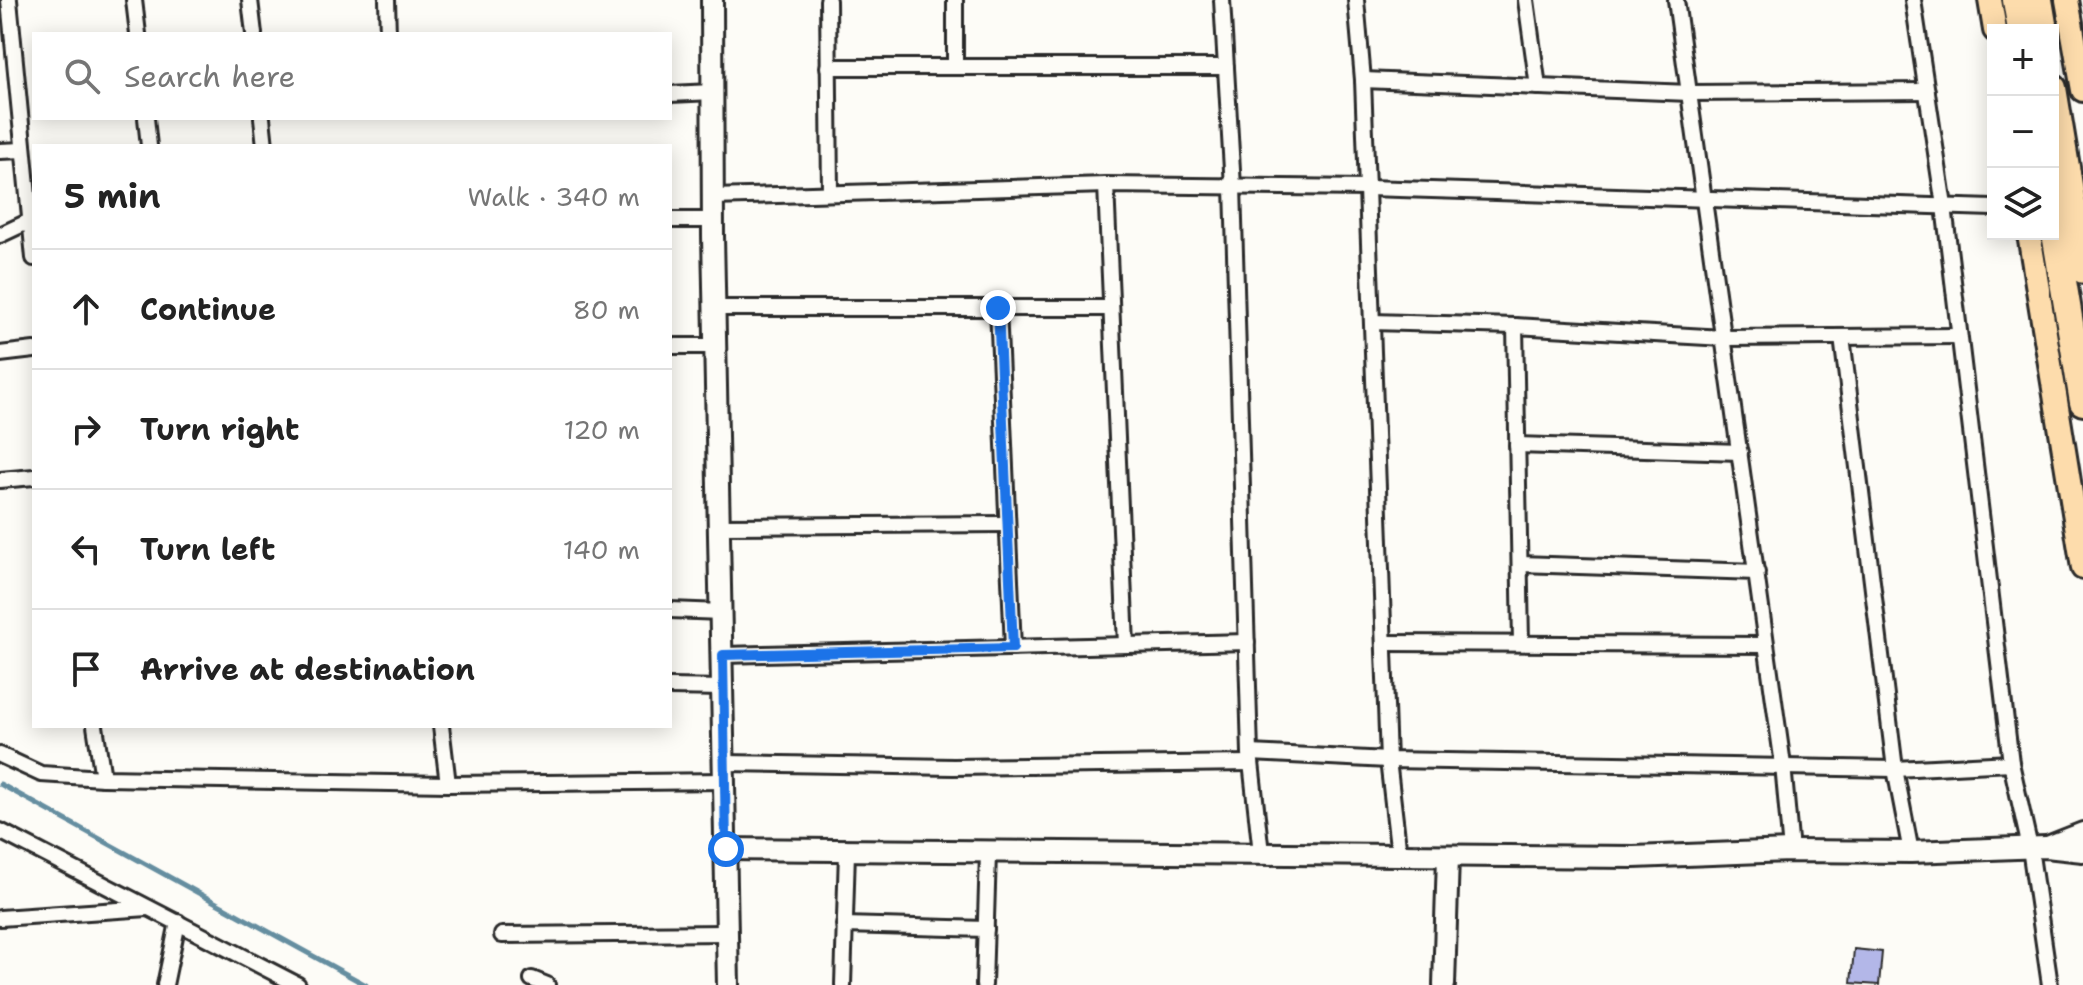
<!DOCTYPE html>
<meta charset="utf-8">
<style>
body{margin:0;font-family:"Shantell Sans",sans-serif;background:#f2f2f2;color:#222}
.controls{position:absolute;right:24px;top:24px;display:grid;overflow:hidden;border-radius:0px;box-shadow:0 4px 20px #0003}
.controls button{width:72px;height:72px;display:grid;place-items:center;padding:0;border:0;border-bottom:2px solid #e0e0e0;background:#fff;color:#222;font:40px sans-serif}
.stop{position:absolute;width:24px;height:24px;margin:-18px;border:6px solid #1a73e8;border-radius:50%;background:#fff}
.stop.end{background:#1a73e8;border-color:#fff;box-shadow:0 2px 8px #0008}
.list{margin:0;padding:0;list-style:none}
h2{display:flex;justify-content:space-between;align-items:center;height:104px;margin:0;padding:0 32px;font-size:34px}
h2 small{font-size:26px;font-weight:400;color:#767676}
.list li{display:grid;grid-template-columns:52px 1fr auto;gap:24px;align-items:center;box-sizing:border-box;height:120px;padding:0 32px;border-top:2px solid #e0e0e0}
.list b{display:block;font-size:30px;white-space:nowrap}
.list em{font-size:26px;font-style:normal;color:#767676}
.icon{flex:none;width:44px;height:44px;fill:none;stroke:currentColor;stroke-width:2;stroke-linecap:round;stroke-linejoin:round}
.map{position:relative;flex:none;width:2083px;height:985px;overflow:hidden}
.search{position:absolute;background:#fff;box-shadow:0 4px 20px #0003;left:32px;top:32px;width:640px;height:88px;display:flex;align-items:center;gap:20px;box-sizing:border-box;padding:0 28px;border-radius:0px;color:#767676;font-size:30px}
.panel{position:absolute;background:#fff;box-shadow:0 4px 20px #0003;left:32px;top:144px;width:640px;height:584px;border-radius:0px}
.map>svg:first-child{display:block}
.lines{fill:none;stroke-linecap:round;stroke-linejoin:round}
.stream{stroke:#658ea0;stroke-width:5}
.building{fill:#b3b7e8;stroke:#2b2b2b;stroke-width:2}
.street-casing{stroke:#2b2b2b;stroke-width:20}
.secondary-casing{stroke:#2b2b2b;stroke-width:26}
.primary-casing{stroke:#2b2b2b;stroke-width:28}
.highway-casing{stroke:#2b2b2b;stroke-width:32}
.street{stroke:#fdfcf7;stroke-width:14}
.secondary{stroke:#fdfcf7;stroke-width:20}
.primary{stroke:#fddcac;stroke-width:22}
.highway{stroke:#fddcac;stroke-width:26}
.route{stroke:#1a73e8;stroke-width:10}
</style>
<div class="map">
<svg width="2083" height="985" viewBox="0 0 2083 985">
<rect width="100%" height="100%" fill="#fdfcf7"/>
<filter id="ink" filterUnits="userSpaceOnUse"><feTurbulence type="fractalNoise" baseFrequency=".0125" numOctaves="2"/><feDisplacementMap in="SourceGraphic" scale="16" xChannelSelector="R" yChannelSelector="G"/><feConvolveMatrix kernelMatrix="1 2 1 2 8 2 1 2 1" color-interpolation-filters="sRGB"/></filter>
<g filter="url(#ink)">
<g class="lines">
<path class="stream" d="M0,784L366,985"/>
</g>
<path class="building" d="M1854,949L1882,952L1879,985L1851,983Z"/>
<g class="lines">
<g class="street-casing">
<g id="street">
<path d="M9,0L34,258"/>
<path d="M134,0L138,34"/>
<path d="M250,0L254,34"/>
<path d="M387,0L388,34"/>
<path d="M828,0L830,192"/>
<path d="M955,0V66"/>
<path d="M1222,0L1233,187L1250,753L1261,853"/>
<path d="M1356,0L1363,80L1388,760L1399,855"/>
<path d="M1526,0L1538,87"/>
<path d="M1676,0L1783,765L1791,851"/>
<path d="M1913,0L1944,206L2011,763L2030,848L2050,985"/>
<path d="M828,67H1226"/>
<path d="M1363,80L1690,93L1927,91"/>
<path d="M670,94L713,92"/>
<path d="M146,118L149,146"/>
<path d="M262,118L265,146"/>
<path d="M0,151L23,150"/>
<path d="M1106,185L1126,645"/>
<path d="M713,197L1106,185L1368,188L1993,208"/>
<path d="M670,220H713"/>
<path d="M0,235L34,219"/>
<path d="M715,308H1111"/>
<path d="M998,308L1013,648"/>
<path d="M1372,322L1515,326L1724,338L1959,336"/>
<path d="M1515,326L1521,642"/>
<path d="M1842,337L1895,769L1911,852"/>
<path d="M670,346H716"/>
<path d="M0,354L34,350"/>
<path d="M1517,445L1740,452"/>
<path d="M0,480L34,477"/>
<path d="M720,526L1007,524"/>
<path d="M1520,564L1757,572"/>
<path d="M670,610L722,612"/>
<path d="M1384,643L1766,645"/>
<path d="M723,655L1247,642"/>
<path d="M670,687L723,688"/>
<path d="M95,726L103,778"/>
<path d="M441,726L448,784"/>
<path d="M1250,753L1388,760L1895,769L2011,763"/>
<path d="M0,755L41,774L103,778L448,784L725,781"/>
<path d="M725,763L953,767L1251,763"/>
<path d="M0,831L298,985"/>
<path d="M0,918L148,908"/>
<path d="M844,925L986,929"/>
<path d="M502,935L728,933"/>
<path d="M532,979L547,985"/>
<path d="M165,985L178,922"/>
<path d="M843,985L847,851"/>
<path d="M984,985L988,853"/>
</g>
</g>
<g class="secondary-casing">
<g id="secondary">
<path d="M712,0L713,236L728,985"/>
<path d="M2050,846L2083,833"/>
<path d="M726,849L1634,857L1791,851L1911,852L2046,847L2083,851"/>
<path d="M1444,985L1448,856"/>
</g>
</g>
<g class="primary-casing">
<g id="primary">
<path d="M1990,0L1995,30"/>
<path d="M2067,0L2083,90"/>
<path d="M2029,234L2083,568"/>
</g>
</g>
<g class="highway-casing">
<g id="highway">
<path d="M2016,0L2021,30"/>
<path d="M2039,0L2044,30"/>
<path d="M2053,88L2083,270"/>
<path d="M2053,221L2083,402"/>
</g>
</g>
<use href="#street" class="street"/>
<use href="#secondary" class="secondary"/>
<use href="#primary" class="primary"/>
<use href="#highway" class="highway"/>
</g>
</g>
<g class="lines" filter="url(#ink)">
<path class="route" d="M726,849L723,655L1013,648L998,308"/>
</g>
</svg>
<div class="controls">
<button>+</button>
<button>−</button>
<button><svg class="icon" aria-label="layers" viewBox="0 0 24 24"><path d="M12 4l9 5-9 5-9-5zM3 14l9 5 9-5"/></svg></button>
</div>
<div class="stop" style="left:726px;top:849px"></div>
<div class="stop end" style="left:998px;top:308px"></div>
<div class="search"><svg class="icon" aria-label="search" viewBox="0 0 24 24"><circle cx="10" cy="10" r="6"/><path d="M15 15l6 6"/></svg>Search here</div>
<section class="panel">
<h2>5 min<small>Walk · 340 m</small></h2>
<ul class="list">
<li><svg class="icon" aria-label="ahead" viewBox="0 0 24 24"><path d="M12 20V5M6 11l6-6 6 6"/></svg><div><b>Continue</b></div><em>80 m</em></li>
<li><svg class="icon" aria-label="right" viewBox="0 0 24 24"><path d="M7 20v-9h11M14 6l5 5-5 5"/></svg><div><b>Turn right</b></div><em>120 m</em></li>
<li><svg class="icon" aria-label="left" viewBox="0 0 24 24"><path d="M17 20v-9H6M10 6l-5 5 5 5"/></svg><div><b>Turn left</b></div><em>140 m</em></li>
<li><svg class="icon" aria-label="arrive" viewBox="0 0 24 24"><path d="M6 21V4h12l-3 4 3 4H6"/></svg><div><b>Arrive at destination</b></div></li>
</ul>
</section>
</div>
